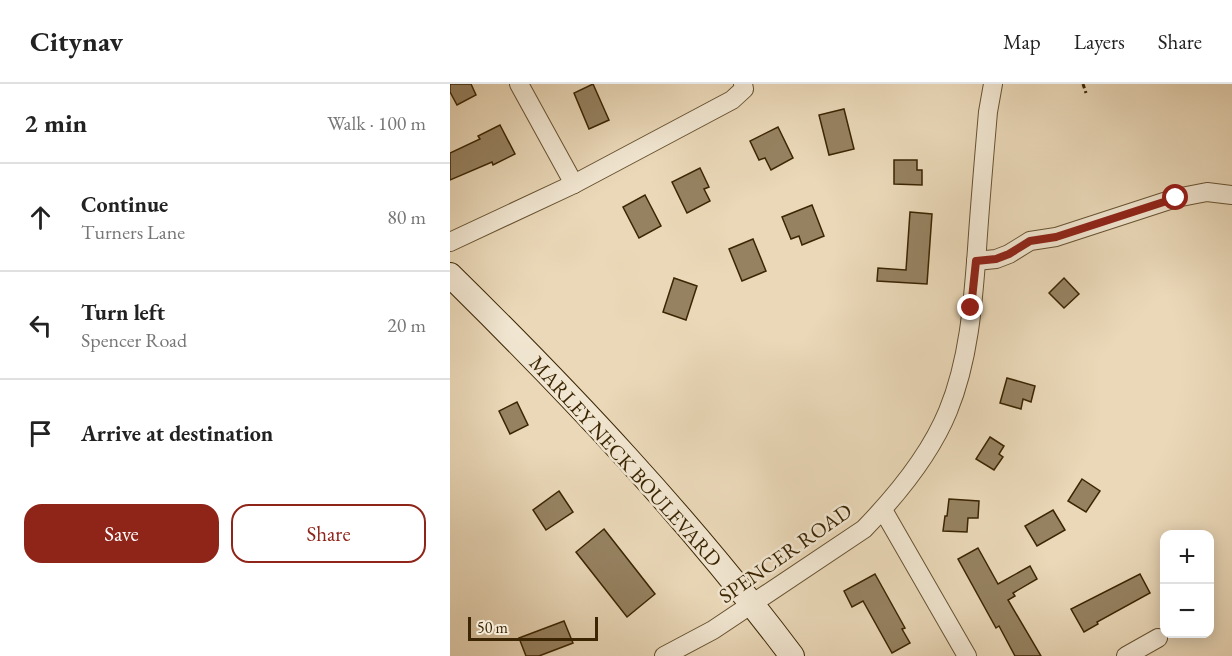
<!DOCTYPE html>
<meta charset="utf-8">
<style>
body{margin:0;font-family:"EB Garamond",serif;background:#f2f2f2;color:#222}
.controls{position:absolute;right:18px;bottom:18px;display:grid;overflow:hidden;border-radius:12px;box-shadow:0 3px 15px #0003}
.controls button{width:54px;height:54px;display:grid;place-items:center;padding:0;border:0;border-bottom:2px solid #e0e0e0;background:#fff;color:#222;font:30px sans-serif}
.scale{position:absolute;left:18px;bottom:15px;width:130px;box-sizing:border-box;padding-left:6px;border:3px solid #3b2502;border-top:0;font-size:16px;line-height:21px;white-space:nowrap;color:#3b2502;-webkit-text-stroke:4px #f1e6d1;paint-order:stroke}
.stop{position:absolute;width:18px;height:18px;margin:-14px;border:4px solid #8f2418;border-radius:50%;background:#fff}
.stop.end{background:#8f2418;border-color:#fff;box-shadow:0 2px 6px #0008}
.list{margin:0;padding:0;list-style:none}
h2{display:flex;justify-content:space-between;align-items:center;height:78px;margin:0;padding:0 24px;font-size:26px}
h2 small{font-size:20px;font-weight:400;color:#767676}
.list li{display:grid;grid-template-columns:39px 1fr auto;gap:18px;align-items:center;box-sizing:border-box;height:108px;padding:0 24px;border-top:2px solid #e0e0e0}
.list b{display:block;font-size:22px;white-space:nowrap}
.list p{margin:0;font-size:20px;white-space:nowrap;color:#767676}
.list em{font-size:20px;font-style:normal;color:#767676}
.actions{display:flex;gap:12px;padding:18px 24px}
.actions a{flex:1;padding:14px 0;border:2px solid #8f2418;border-radius:18px;text-align:center;font-size:21px;color:#8f2418}
.actions .main{background:#8f2418;color:#fff}
.icon{flex:none;width:33px;height:33px;fill:none;stroke:currentColor;stroke-width:2;stroke-linecap:round;stroke-linejoin:round}
.map{position:relative;flex:none;width:782px;height:572px;overflow:hidden}
header{display:flex;align-items:center;gap:36px;box-sizing:border-box;height:84px;padding:0 30px;background:#fff;border-bottom:2px solid #e0e0e0}
header strong{font-size:28px}
nav{display:flex;gap:33px;margin-inline-start:auto;font-size:21px}
main{display:flex}
aside{flex:1;background:#fff}
.map>svg:first-child{display:block}
.building{fill:#968261;stroke:#3b2502;stroke-width:1.5}
.lines{fill:none;stroke-linecap:round;stroke-linejoin:round}
.street-casing{stroke:#675230;stroke-width:20}
.secondary-casing{stroke:#3b2502;stroke-width:26}
.path{stroke:#3b2502;stroke-width:3;stroke-dasharray:4.5 3;stroke-linecap:butt}
.street{stroke:#f1e6d1;stroke-width:18}
.secondary{stroke:#f1e6d1;stroke-width:24}
.route{stroke:#8f2418;stroke-width:8}
.labels{text-anchor:middle;dominant-baseline:central;stroke-width:5;stroke-linejoin:round;paint-order:stroke}
.street-label{font-size:21px;fill:#3b2502;stroke:#f1e6d1}
</style>
<header>
<strong>Citynav</strong>
<nav><a>Map</a><a>Layers</a><a>Share</a></nav>
</header>
<main>
<aside>
<h2>2 min<small>Walk · 100 m</small></h2>
<ul class="list">
<li><svg class="icon" aria-label="ahead" viewBox="0 0 24 24"><path d="M12 20V5M6 11l6-6 6 6"/></svg><div><b>Continue</b><p>Turners Lane</p></div><em>80 m</em></li>
<li><svg class="icon" aria-label="left" viewBox="0 0 24 24"><path d="M17 20v-9H6M10 6l-5 5 5 5"/></svg><div><b>Turn left</b><p>Spencer Road</p></div><em>20 m</em></li>
<li><svg class="icon" aria-label="arrive" viewBox="0 0 24 24"><path d="M6 21V4h12l-3 4 3 4H6"/></svg><div><b>Arrive at destination</b></div></li>
</ul>
<div class="actions"><a class="main">Save</a><a>Share</a></div>
</aside>
<div class="map">
<svg width="782" height="572" viewBox="0 0 782 572">
<rect width="100%" height="100%" fill="#ead8b8"/>
<filter id="stains"><feTurbulence type="fractalNoise" baseFrequency=".00333" numOctaves="4"/><feColorMatrix values="0 0 0 0 .2 0 0 0 0 .09 0 0 0 0 .02 0 0 0 .5 -.17"/></filter>
<radialGradient id="worn" r=".72"><stop offset=".6" stop-color="#630" stop-opacity="0"/><stop offset="1" stop-color="#630" stop-opacity=".3"/></radialGradient>
<g class="building">
<path d="M0,0H21L26,11L7,21L0,8Z"/>
<path d="M143,0L159,36L139,45L124,9Z"/>
<path d="M394,25L404,65L379,71L369,31Z"/>
<path d="M50,41L65,70L43,81L42,78L0,96V69L30,55L28,52Z"/>
<path d="M328,43L343,74L321,86L315,74L309,76L300,57Z"/>
<path d="M444,76H467V86H472V101L444,100Z"/>
<path d="M250,84L259,103L254,105L260,117L237,129L222,98Z"/>
<path d="M195,111L211,142L189,154L173,123Z"/>
<path d="M362,121L374,152L352,161L349,152L341,155L332,133Z"/>
<path d="M460,128L482,130L477,200L427,197L428,184L456,186Z"/>
<path d="M303,155L316,187L292,197L279,165Z"/>
<path d="M224,194L247,202L236,236L213,228Z"/>
<path d="M614,194L629,210L614,224L599,209Z"/>
<path d="M557,294L585,302L581,318L573,315L571,325L550,319Z"/>
<path d="M67,318L78,341L60,350L49,327Z"/>
<path d="M540,353L554,362L549,370L553,373L544,386L526,375Z"/>
<path d="M632,395L650,407L636,428L618,417Z"/>
<path d="M109,407L123,428L96,446L83,426Z"/>
<path d="M499,415L529,417L528,434H518L517,448L493,447L495,432H497Z"/>
<path d="M603,426L615,446L587,462L575,442Z"/>
<path d="M154,445L205,510L177,533L126,468Z"/>
<path d="M528,464L548,500L580,482L587,495L563,509L565,512L558,516L591,572H565L549,542L546,544L508,475Z"/>
<path d="M425,490L455,544L452,545L460,559L442,569L413,517L402,523L394,507Z"/>
<path d="M690,490L700,509L647,538L648,540L634,548L621,525Z"/>
<path d="M114,537L123,559L89,572H76L69,554Z"/>
</g>
<g class="lines">
<g class="street-casing">
<g id="street">
<path d="M69,0L124,100"/>
<path d="M0,158L124,100L282,16L294,5L293,0"/>
<path d="M526,177L546,175L559,170L580,157L606,153L726,114L757,108L782,111"/>
<path d="M433,426L517,572"/>
<path d="M214,572L263,546L414,445C447,411 480,371 498,327C519,276 523,219 527,165C530,119 534,74 538,28L543,0"/>
<path d="M676,572L708,554"/>
</g>
</g>
<g class="secondary-casing">
<path id="secondary" d="M0,191C122,311 239,435 342,572"/>
</g>
<path class="path" d="M633,0L636,9"/>
<use href="#street" class="street"/>
<use href="#secondary" class="secondary"/>
</g>
<g class="lines">
<path class="route" d="M521,224L526,177L546,175L559,170L580,157L606,153L726,114"/>
</g>
<g class="labels">
<g class="street-label">
<text transform="translate(176 377) rotate(48)">MARLEY NECK BOULEVARD</text>
<text transform="translate(335 469) rotate(-35)">SPENCER ROAD</text>
</g>
</g>
<rect width="100%" height="100%" filter="url(#stains)"/>
<rect width="100%" height="100%" fill="url(#worn)"/>
</svg>
<div class="controls">
<button>+</button>
<button>−</button>
</div>
<div class="scale">50 m</div>
<div class="stop" style="left:726px;top:114px"></div>
<div class="stop end" style="left:521px;top:224px"></div>
</div>
</main>
